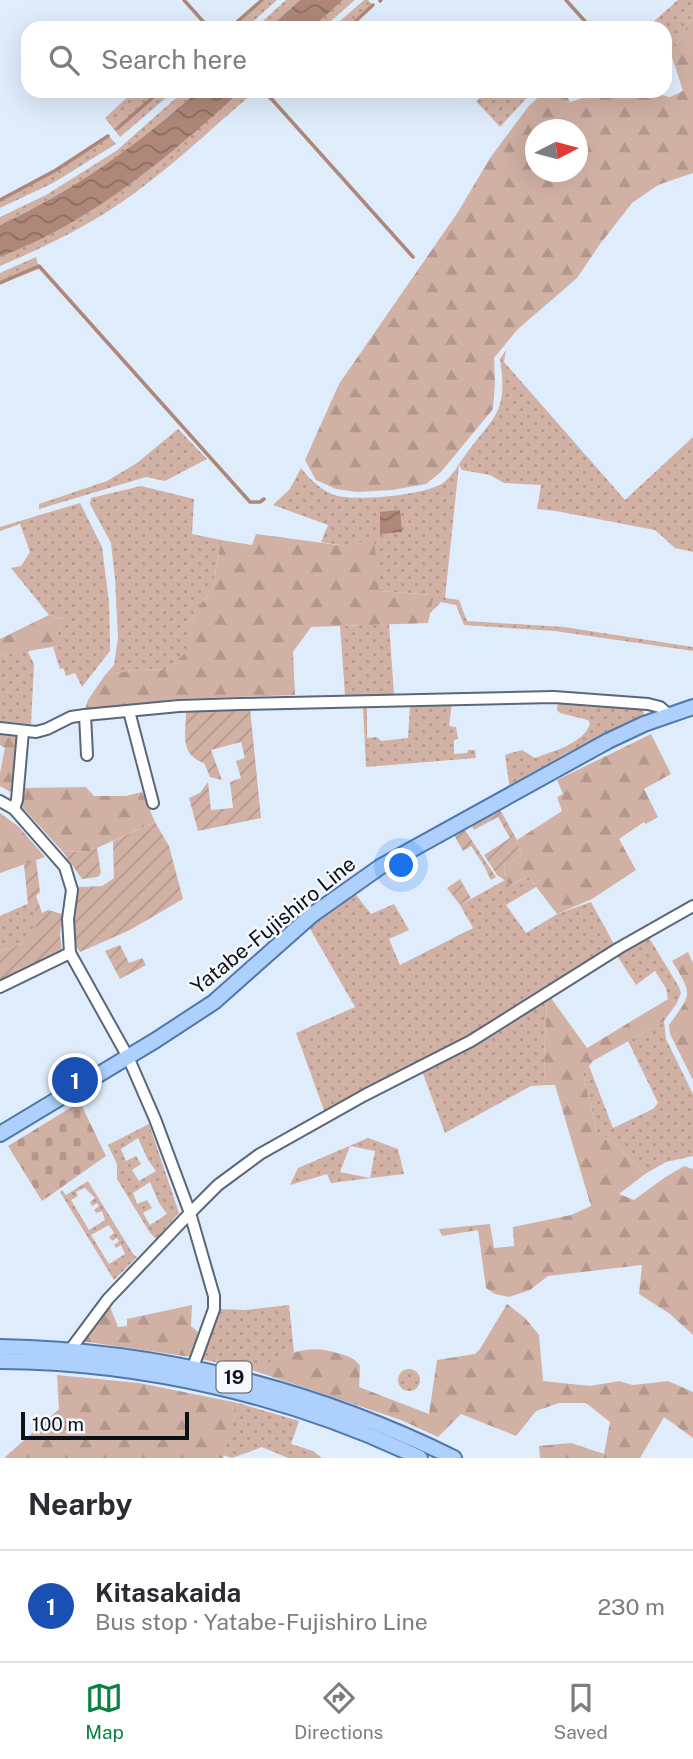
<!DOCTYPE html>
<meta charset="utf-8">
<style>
body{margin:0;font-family:"Public Sans",sans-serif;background:#f2f2f3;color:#2b2b33}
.compass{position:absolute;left:525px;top:119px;width:63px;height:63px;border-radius:50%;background:#fff;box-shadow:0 7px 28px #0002;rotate:84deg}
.scale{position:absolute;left:21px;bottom:18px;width:168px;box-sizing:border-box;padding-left:7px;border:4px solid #0c1118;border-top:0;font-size:19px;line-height:24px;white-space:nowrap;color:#0c1118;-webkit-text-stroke:5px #f5f8fc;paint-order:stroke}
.you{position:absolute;left:402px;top:866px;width:24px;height:24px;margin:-18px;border:5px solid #fff;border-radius:50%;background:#1a73e8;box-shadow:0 0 0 10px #1a73e833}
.badge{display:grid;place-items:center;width:46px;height:46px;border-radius:50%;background:#0b8043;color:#fff;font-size:23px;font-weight:700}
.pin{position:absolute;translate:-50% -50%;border:4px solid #fff;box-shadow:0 2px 7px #0006}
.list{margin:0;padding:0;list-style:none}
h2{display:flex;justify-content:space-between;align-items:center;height:91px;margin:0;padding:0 28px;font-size:30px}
h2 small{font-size:23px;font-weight:400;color:#7c7c81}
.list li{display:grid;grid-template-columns:46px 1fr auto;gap:21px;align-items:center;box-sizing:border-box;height:112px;padding:0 28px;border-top:2px solid #e1e1e2}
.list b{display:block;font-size:26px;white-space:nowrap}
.list p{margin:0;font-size:23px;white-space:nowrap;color:#7c7c81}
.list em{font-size:23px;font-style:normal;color:#7c7c81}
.icon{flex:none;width:38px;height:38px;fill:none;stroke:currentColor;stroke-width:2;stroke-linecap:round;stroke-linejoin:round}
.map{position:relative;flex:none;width:693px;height:1458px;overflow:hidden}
.search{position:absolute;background:#fff;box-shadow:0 7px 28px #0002;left:21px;right:21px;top:21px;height:77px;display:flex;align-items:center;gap:18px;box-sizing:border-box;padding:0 24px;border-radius:21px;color:#7c7c81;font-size:26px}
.sheet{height:203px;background:#fff}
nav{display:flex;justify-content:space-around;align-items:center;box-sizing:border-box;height:98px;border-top:2px solid #e1e1e2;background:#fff;font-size:19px;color:#7c7c81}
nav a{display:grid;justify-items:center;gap:4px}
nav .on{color:#0b8043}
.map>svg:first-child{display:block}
.grass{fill:url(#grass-dots);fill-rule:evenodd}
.forest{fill:url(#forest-firs);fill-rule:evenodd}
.cemetery{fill:url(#cemetery-stones)}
.garden{fill:url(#garden-furrows)}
.water{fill:url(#water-waves)}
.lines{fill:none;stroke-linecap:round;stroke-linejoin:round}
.stream{stroke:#ae8778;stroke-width:3.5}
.minor-casing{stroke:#5a6778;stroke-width:14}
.major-casing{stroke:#5178ab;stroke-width:18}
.minor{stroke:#fff;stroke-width:10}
.major{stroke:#add0fc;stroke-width:14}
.labels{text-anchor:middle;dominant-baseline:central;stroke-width:5;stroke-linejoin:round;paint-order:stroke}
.shield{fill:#f5f8fc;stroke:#52565c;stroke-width:2}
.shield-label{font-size:19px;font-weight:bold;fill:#0c1118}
.street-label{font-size:21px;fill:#0c1118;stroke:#f5f8fc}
</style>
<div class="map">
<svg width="693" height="1458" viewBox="0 0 693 1458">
<defs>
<pattern id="grass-dots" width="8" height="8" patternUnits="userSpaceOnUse" patternTransform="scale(1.75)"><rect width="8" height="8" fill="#d2b1a5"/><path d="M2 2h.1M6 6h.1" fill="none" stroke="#b3978d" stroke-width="1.8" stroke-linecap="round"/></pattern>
<pattern id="forest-firs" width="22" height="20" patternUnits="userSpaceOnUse" patternTransform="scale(1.75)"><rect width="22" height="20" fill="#d2b1a5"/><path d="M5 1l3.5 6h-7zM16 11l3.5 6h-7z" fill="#b3978d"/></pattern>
<pattern id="cemetery-stones" width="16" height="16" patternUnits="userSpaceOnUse" patternTransform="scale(1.75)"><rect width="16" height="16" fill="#d2b1a5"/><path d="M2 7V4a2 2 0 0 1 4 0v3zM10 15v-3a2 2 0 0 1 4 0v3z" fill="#b3978d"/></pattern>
<pattern id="garden-furrows" width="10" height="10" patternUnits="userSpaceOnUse" patternTransform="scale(1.75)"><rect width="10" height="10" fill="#d2b1a5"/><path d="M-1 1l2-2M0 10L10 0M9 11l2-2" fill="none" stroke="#b3978d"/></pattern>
<pattern id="water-waves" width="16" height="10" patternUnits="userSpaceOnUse" patternTransform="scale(1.75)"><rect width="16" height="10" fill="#ae8778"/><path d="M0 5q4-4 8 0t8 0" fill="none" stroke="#8c6d61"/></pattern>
</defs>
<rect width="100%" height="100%" fill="#dfecfc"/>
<g class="grass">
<path d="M262,0H277L246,28H230Z"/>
<path d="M286,0H300L269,28H255Z"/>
<path d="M343,0H355L323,28H312Z"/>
<path d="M364,0H368L372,4L345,28H332Z"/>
<path d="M678,0H693V15L671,54L665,55V28H646Z"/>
<path d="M134,91H174L120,137L105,118Z"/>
<path d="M184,91H198C136,146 75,190 0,225V217L46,195L116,151Z"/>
<path d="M250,91H255C220,121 186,154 149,182C104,218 53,244 0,266V257C93,221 166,158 239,93L244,96Z"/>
<path d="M488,91H533L500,127L476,101Z"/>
<path d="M108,135L116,144L53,183L0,208V199L47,175Z"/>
<path d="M36,257L39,269L0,284V273Z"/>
<path d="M506,350L504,362L625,500L693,437V552L675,548L655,530L556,511L537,509L541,485L504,483L490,475L462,470L459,465L445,598L459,600L467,621L564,627L693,647V651L555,631L464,625L456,605L441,602L430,613L433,595L379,591L346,546L321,542L328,525L273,505L290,489L301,468C310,480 323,492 338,496C360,501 425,495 443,483C453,476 459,463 466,454C496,414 508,412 500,359Z"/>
<path d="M178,429L207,459L165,481L146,477L39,509V504L107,481L137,463Z"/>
<path d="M141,486L194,499L192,534L221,540L213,587L194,613L187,652L167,670L138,669L105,675L114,665L118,638L115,579L111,543L90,504L91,498Z"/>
<path d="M80,503L102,547L109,602L110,643V651L82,687L75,673L66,676L63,668L60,669L53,647L62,645L57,633L64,619L49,615L11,568L21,566L30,552L20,524L0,531V527Z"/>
<path d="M389,624L394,694L348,697L345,695L340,626Z"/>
<path d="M27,650L34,664L31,724L0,721V656Z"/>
<path d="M558,702L637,707L643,710L644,715L565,754L510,790L505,755L522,750L535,758C553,751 583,744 590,724L588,720L560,713L557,710Z"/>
<path d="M452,703L449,726L456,727L458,739L454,740V754L467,753L468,750H475L476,758L366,767L363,707L367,706V738L377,737L381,741L408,738L410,705Z"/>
<path d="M528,876L536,887L506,905L526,933L557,914L591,902L615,946L470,1038L325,1113L296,1033L355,1007L309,927L353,891L371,914L394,904L409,930L389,939L400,965L473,928L460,905L505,880L511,885Z"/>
<path d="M34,901L37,934L32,941L0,951V916Z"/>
<path d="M648,936L679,987L681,993L677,1003L668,999L666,988L655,971L636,985L616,954Z"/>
<path d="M547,1001L544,1057L546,1085L531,1086L445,1133L422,1071Z"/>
<path d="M664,1021L666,1039L693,1094V1156L666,1162L645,1174L613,1142L597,1132L583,1074L589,1066L613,1128L653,1109L658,1103L628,1041Z"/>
<path d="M149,1124L179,1213L156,1239L150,1233L117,1179V1164L108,1145ZM138,1138L148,1160L156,1171L139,1181L132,1170L141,1164L136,1156L126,1161L121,1149ZM150,1182L159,1203L167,1214L150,1225L143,1213L152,1208L147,1200L137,1204L133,1193Z"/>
<path d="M368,1138L398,1149L404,1174L331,1183L327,1174L290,1185L298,1168ZM350,1146L375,1151L370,1178L340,1172Z"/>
<path d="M88,1181L133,1254L137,1257L114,1280L60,1192L62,1190L66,1195ZM85,1188L95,1198L90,1202L92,1206L97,1203L99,1206L94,1210L96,1213L102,1211L105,1220L89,1230L71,1200L78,1196L76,1192ZM109,1225L114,1233L109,1237L112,1241L117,1238L119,1241L114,1245L116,1248L121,1245L125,1254L109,1264L91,1235Z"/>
<path d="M289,1305L294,1352L252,1370L201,1359L219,1309L245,1310Z"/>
<circle cx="409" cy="1380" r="11"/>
<path d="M238,1403L299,1421L291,1444L313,1451L322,1458H288L262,1447L232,1458L223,1455Z"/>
</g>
<g class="forest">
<path d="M693,15V173L658,185L632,203L600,244L577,278L518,329L494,358L495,383L493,409L441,472L426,484L392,490L357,492L336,489L316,480L305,460L339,384L458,212L490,158L528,107L545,91H564L570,102L604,91H645L670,97L683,91L671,54ZM536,130H578V172H536Z"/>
<path d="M256,534L346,546L374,538L379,591L434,595L428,623L311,627L293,652L295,695L177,699L84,712L88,700L105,675L138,669L167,670L186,652L194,613L213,587L221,540L252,545Z"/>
<path d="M49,615L64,619L57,633L63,645L0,656V639Z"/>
<path d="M0,733L19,736L14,794L0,786V773L5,748L0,745Z"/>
<path d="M651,734L671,774L644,789L658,817L646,824L644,822L619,839L636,870L592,899L557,914L528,876L510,885L505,880L504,865L521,856L517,840L562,811L557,797L563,794L557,780Z"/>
<path d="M86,787L94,796H126L142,792L155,822L90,851L63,852L21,806L23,788Z"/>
<path d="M0,813L19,827L45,857L0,873Z"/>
<path d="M688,952L693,963V1080L670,1034L669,1025C692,993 693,995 672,961Z"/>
<path d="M551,998L587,1048L668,999L677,1003L664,1021L593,1061L583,1074L597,1132L613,1142L645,1174L619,1194L634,1200L664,1178L684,1166L693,1169V1335L670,1314L639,1294L642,1265L548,1276L530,1290L509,1297L495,1294L486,1288L478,1230L442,1236L439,1229L490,1224L494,1248L514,1246L513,1227L571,1215L591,1206L555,1085H546L544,1057L547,1001Z"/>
<path d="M109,1304L118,1327L127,1326V1319L192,1305L191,1326L198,1332L191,1357L81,1341Z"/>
<path d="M507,1304L525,1318L539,1335L543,1381L590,1386L619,1381L633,1385L668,1381L693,1392V1438L664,1417L640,1458H540L539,1446L571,1443L604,1454L610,1422L586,1403H559L536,1411L516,1436L461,1414L438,1437L401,1420L252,1370C283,1357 303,1342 337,1353C347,1356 354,1357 360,1366L359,1387L429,1414L437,1360L475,1354L480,1349Z"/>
<path d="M57,1375L139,1383L238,1403L223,1458H4L59,1409Z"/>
</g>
<path class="cemetery" d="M80,1102L106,1156L42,1201L8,1146Z"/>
<g class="garden">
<path d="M250,709L261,818L198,831L189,798L200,793L208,782L211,810L233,808L230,782L241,778L236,761L245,758L241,742L211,750L222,780L210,777L204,763C179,754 186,734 186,711Z"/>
<path d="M499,808L517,840L521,856L504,865L505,880L497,875L484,855L510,838L498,817L474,830L470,822Z"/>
<path d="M155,822L169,846L183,899L130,930L80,952L73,942L72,933L79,887L102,886L114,878L113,841Z"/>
<path d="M463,827L496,877L491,880L483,864L471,846L463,851L453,833Z"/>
<path d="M97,848L101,873L98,877L82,879L63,852L90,851Z"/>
<path d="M36,860L40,892L36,896L42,913L48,910L62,914L60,935L62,952L0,981V951C39,939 38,943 34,902L28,904L24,864Z"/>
<path d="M460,879L471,898L460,905L447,888Z"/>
<path d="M120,945L129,963L142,958L146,965L120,979L105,951Z"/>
</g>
<g class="water">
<path d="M300,0H343L312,28H269Z"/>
<path d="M198,91H241C168,157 94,221 0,257V225C75,190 136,146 198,91Z"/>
<path d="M400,510L402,532L380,534V512Z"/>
</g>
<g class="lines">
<g class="stream">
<path d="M184,0L209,28"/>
<path d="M566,0L591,28"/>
<path d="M380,1L381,0"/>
<path d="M230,28L262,0"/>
<path d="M348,28L373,5"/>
<path d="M268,95L413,257"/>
<path d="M270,98L278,91"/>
<path d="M118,128L160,91"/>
<path d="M0,200L56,170L108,136"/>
<path d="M0,283L39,266L250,502H260L264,499"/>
</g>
<g class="minor-casing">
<g id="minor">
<path d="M129,711L153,803"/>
<path d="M85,715L87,755"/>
<path d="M0,728L36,732L47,729L71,717L85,715L179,706L240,704L554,697L648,704L660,707L669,715"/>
<path d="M0,801L14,809L65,867L72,890L68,919L70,953L128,1057L155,1119L190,1213L214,1296V1309L193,1367"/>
<path d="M14,809L17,800L23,731"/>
<path d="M0,987L70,953"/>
<path d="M70,1350L108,1299L190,1213L218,1185L260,1154L365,1095L471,1041L619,948L693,906"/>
</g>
</g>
<g class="major-casing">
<g id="major">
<path d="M0,1134L156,1040L214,1002L312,915L380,867L608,741L644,724L693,707"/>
<path d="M0,1347C158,1350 313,1388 454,1458"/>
<path d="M0,1361C144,1362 291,1396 420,1458"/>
</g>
</g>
<use href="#minor" class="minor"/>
<use href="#major" class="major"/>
</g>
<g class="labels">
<rect class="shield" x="216.5" y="1361.5" width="35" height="31" rx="5"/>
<g class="shield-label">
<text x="234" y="1377">19</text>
</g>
<g class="street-label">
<text transform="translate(273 925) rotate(-39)">Yatabe-Fujishiro Line</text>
</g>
</g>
</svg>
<svg class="compass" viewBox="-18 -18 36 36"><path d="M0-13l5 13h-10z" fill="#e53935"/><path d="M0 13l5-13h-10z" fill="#7c7c81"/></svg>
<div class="scale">100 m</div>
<div class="you"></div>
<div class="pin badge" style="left:75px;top:1080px;background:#1a4fb4">1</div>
<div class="search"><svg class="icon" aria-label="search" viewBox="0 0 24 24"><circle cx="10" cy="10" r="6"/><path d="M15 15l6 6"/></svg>Search here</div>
</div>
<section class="sheet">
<h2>Nearby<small></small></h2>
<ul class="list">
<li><span class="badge" style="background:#1a4fb4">1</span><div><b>Kitasakaida</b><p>Bus stop · Yatabe-Fujishiro Line</p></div><em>230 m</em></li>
</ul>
</section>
<nav>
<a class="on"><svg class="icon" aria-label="map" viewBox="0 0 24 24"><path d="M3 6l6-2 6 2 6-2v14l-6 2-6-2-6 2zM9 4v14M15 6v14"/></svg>Map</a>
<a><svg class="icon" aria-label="directions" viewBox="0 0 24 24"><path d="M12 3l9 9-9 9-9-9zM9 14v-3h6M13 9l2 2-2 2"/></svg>Directions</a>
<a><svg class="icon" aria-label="saved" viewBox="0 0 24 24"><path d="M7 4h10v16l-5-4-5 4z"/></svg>Saved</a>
</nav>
